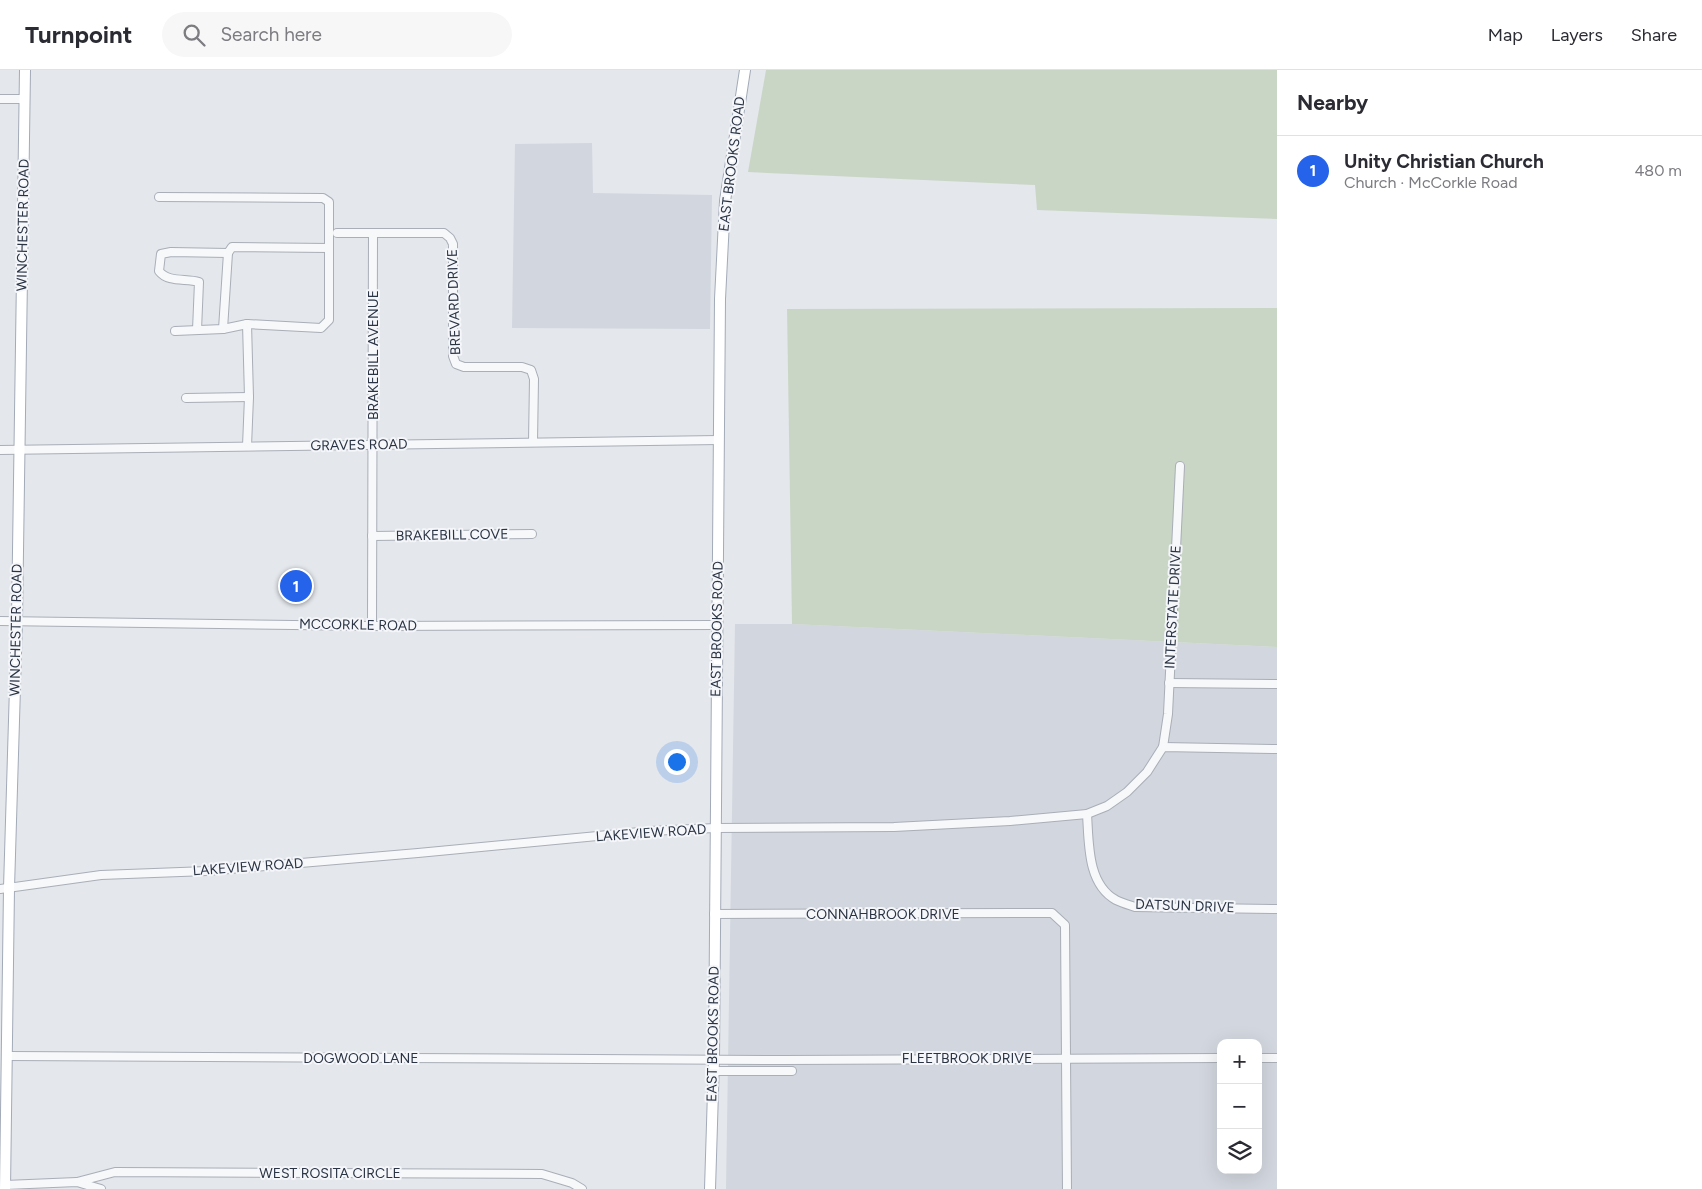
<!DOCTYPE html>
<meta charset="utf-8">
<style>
body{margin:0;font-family:Figtree,sans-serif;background:#f7f7f7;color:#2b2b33}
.controls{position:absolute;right:15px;bottom:15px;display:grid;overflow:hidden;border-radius:10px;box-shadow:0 5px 20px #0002}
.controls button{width:45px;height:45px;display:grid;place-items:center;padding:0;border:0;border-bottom:1px solid #e1e1e2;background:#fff;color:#2b2b33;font:25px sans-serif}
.you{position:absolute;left:676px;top:691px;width:18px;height:18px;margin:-12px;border:4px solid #fff;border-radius:50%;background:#1a73e8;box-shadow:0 0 0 8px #1a73e833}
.badge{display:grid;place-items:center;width:32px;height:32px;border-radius:50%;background:#2563eb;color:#fff;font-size:16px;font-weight:700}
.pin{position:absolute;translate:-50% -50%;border:2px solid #fff;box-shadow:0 1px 5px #0006}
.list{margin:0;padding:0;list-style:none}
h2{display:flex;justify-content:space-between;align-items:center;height:65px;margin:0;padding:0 20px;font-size:21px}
h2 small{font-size:16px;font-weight:400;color:#7c7c81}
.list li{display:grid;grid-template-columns:32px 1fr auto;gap:15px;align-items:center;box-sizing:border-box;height:70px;padding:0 20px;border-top:1px solid #e1e1e2}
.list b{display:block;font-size:19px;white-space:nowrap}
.list p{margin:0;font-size:16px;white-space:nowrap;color:#7c7c81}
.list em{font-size:16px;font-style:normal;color:#7c7c81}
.icon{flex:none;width:28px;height:28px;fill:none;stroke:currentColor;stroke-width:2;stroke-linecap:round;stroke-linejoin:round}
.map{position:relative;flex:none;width:1277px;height:1119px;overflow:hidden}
header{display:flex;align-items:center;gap:30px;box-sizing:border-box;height:70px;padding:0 25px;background:#fff;border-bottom:1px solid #e1e1e2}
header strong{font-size:24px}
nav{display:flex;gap:28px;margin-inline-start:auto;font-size:18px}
.search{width:350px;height:45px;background:#f7f7f7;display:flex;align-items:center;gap:12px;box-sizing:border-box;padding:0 18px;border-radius:28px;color:#7c7c81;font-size:19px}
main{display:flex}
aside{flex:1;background:#fff}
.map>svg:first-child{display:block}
.built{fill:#d2d6de;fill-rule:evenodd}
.green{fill:#c9d6c5}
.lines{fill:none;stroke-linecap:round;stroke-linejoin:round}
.minor-casing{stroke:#a9aeb7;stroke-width:10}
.major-casing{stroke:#a3abb8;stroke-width:12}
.minor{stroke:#f7f8fa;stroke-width:8}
.major{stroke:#fff;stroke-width:10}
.labels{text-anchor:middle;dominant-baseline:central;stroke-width:4;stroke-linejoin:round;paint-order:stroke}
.street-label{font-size:14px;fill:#2b3445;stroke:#f4f6f9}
</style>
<header>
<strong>Turnpoint</strong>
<div class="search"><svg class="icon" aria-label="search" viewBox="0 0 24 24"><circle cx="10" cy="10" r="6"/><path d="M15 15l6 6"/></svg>Search here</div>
<nav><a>Map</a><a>Layers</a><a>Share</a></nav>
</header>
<main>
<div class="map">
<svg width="1277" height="1119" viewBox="0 0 1277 1119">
<rect width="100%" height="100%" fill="#e4e7ec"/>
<g class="built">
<path d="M592,73L593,123L712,125L710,259L512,258L515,74Z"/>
<path d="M735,554H792L1277,577V1119H726ZM1221,973H1258V1100H1221Z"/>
</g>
<g class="green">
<path d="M766,0H1277V149L1037,140L1035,115L748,102Z"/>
<path d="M1277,238V577L792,554L787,239Z"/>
</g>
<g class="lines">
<g class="minor-casing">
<g id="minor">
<path d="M0,29H25"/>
<path d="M159,127L323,128L329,132V250L321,258L247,254L223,259L175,261"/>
<path d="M337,163H444L450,168L453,174V286L456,294L464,297H522L531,300L534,309L533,372"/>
<path d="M223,259L228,183"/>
<path d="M197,260L199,212C186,208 168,213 159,201L161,184L171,182L228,183L232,177L329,178"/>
<path d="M186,328L249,327"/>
<path d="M247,376L249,327L247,254"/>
<path d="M0,380L719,370"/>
<path d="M372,466L532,464"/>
<path d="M0,551L372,556L717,555"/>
<path d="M372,556L373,164"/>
<path d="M1169,613L1277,614"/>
<path d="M1163,677L1168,644L1180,396"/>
<path d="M1087,744C1089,773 1087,814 1116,830C1122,833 1129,835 1135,837L1277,839"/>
<path d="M0,819L101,805L207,801L418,783L650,761L715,758L894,757L1010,751L1087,744L1107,736L1127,722L1147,702L1163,677L1277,679"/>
<path d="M714,844L1052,843L1065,855L1067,1119"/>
<path d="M8,986L783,990L1221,988"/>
<path d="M1258,988H1277"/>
<path d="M714,1001H792"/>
<path d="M77,1112L115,1102L542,1104L572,1113L582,1119"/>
<path d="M5,1115L77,1112L101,1119"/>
</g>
</g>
<g class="major-casing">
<g id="major">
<path d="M5,1119L9,818L17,550L25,0"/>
<path d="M710,1119L714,989L720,229L725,131L745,0"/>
</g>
</g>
<use href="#minor" class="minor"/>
<use href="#major" class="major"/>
</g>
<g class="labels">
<g class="street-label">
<text transform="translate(732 94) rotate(-83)">EAST BROOKS ROAD</text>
<text transform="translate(23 155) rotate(-89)">WINCHESTER ROAD</text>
<text transform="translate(454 232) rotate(-92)">BREVARD DRIVE</text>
<text transform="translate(373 285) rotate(-90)">BRAKEBILL AVENUE</text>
<text transform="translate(359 375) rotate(-1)">GRAVES ROAD</text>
<text transform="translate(452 465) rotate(-1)">BRAKEBILL COVE</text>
<text transform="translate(1173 537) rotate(-87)">INTERSTATE DRIVE</text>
<text transform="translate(358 555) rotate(1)">MCCORKLE ROAD</text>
<text transform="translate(717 559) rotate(-89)">EAST BROOKS ROAD</text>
<text transform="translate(16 560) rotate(-89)">WINCHESTER ROAD</text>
<text transform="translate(651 763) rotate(-4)">LAKEVIEW ROAD</text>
<text transform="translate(248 797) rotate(-4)">LAKEVIEW ROAD</text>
<text transform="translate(1185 836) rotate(2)">DATSUN DRIVE</text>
<text x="883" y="844">CONNAHBROOK DRIVE</text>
<text transform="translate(713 964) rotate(-89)">EAST BROOKS ROAD</text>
<text x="361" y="988">DOGWOOD LANE</text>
<text x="967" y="988">FLEETBROOK DRIVE</text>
<text x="330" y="1103">WEST ROSITA CIRCLE</text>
</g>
</g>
</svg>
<div class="controls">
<button>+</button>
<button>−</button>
<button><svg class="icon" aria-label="layers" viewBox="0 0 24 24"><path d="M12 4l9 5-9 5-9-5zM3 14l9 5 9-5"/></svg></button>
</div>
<div class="you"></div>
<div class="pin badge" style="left:296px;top:516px">1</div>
</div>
<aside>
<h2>Nearby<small></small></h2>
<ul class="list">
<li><span class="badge">1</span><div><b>Unity Christian Church</b><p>Church · McCorkle Road</p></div><em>480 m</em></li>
</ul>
</aside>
</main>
